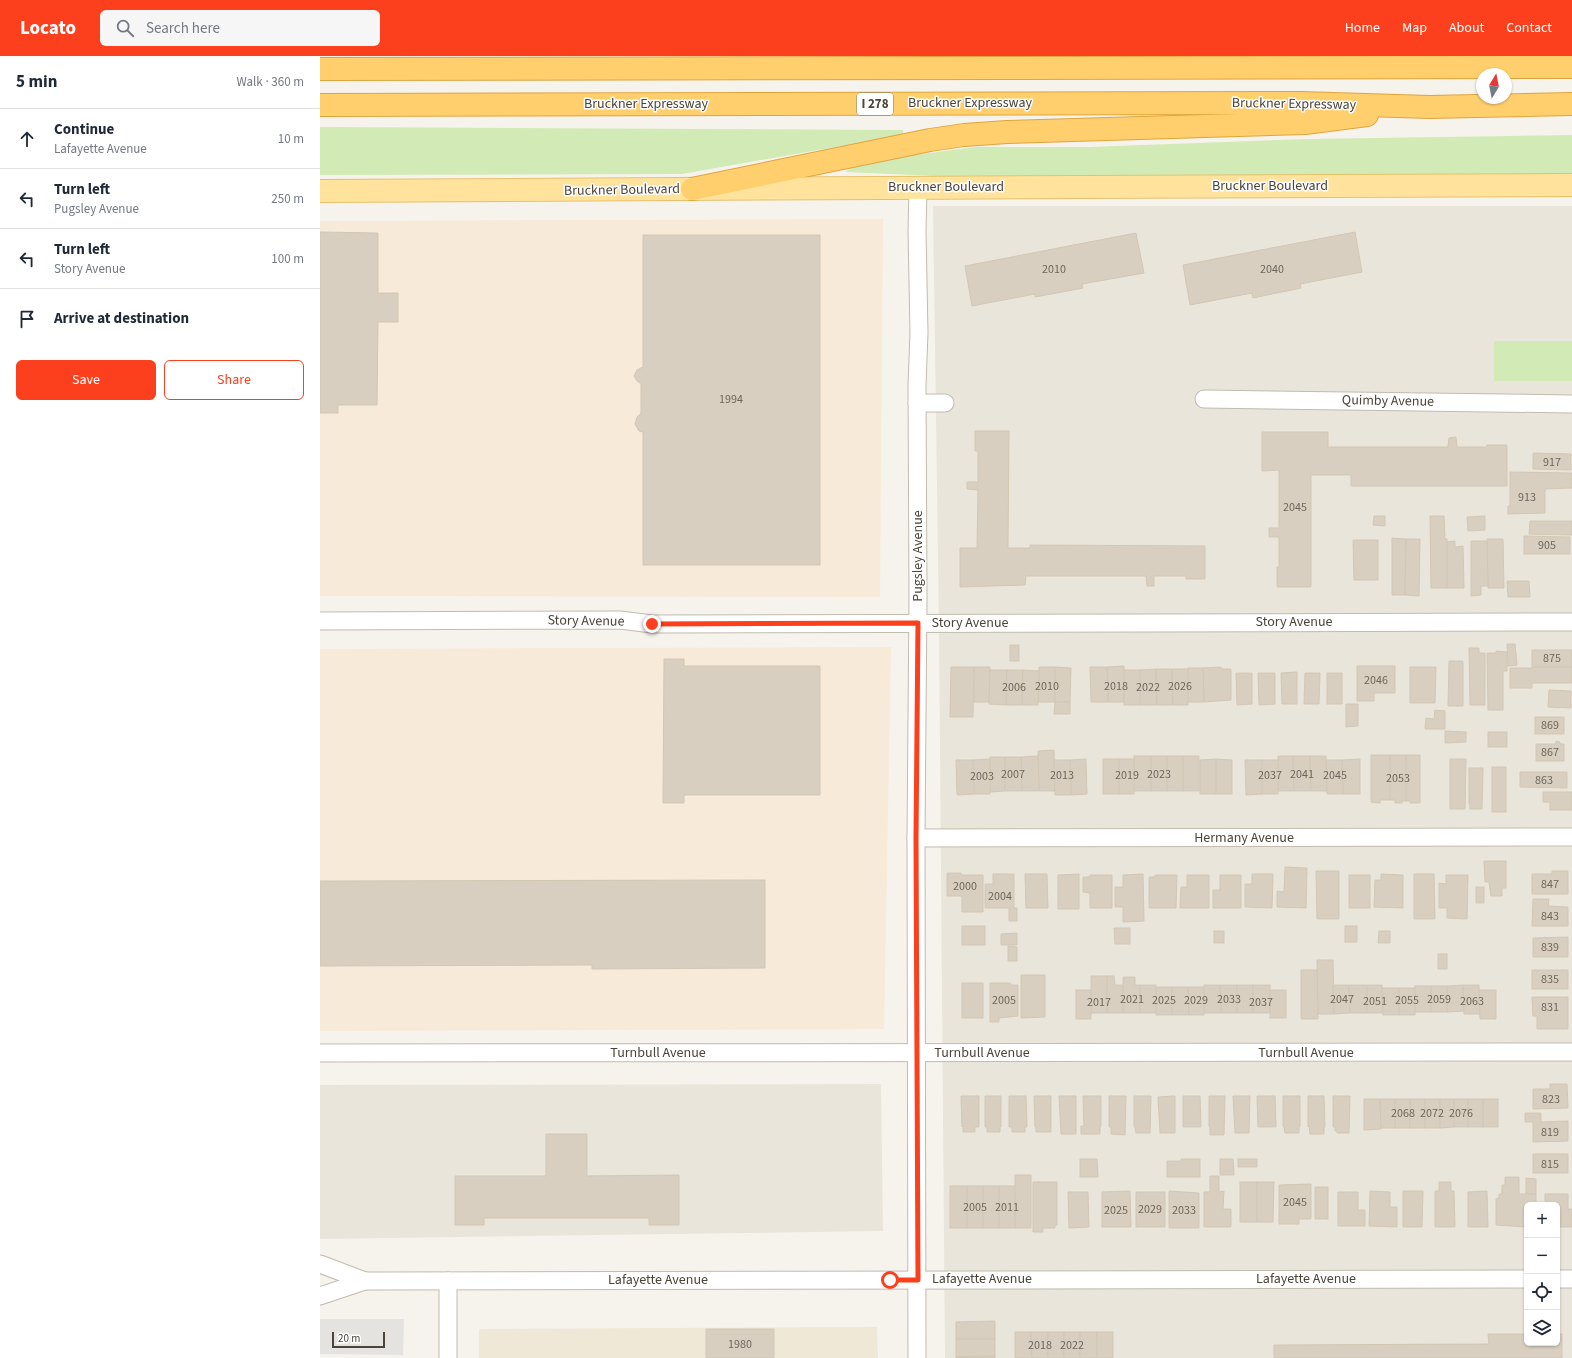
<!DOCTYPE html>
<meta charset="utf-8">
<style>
body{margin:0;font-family:"Source Sans 3",sans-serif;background:#f6f6f7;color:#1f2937}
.controls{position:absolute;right:12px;bottom:12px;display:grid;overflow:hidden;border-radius:6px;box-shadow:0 1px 3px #0004}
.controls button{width:36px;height:36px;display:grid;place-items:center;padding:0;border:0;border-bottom:1px solid #e0e1e3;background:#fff;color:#1f2937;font:20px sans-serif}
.compass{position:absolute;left:1156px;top:12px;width:36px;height:36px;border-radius:50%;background:#fff;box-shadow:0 1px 3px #0004;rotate:10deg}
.scale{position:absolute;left:12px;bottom:10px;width:53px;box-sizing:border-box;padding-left:4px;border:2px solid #4b4439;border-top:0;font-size:11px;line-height:14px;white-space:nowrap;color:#4b4439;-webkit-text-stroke:3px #fff;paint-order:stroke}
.stop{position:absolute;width:12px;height:12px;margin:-9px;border:3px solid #fc3f1d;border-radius:50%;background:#fff}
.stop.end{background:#fc3f1d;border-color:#fff;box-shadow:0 1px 4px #0008}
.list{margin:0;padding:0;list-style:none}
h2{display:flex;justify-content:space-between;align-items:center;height:52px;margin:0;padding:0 16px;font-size:17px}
h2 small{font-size:13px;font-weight:400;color:#747a83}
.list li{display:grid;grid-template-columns:26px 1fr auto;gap:12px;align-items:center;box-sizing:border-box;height:60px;padding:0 16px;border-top:1px solid #e0e1e3}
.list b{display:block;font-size:15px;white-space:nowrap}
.list p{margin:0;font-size:13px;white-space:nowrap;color:#747a83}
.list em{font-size:13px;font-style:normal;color:#747a83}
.actions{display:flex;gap:8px;padding:12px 16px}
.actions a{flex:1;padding:9px 0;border:1px solid #fc3f1d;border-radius:6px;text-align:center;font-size:14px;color:#fc3f1d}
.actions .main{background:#fc3f1d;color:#fff}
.icon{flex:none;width:22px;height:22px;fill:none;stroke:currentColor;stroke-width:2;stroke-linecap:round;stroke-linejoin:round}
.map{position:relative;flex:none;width:1252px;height:1302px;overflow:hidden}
header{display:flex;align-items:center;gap:24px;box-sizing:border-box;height:56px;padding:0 20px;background:#fc3f1d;color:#fff}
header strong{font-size:19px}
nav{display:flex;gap:22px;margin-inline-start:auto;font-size:14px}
.search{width:280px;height:36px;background:#f6f6f7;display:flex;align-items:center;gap:10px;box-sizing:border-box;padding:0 14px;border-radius:6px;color:#747a83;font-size:15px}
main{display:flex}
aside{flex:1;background:#fff}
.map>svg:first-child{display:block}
.residential{fill:#eae5da;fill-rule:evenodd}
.commercial{fill:#f7ead8}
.education{fill:#efe8d6}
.green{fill:#d2eab5}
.parking{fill:#e5e3e0}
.building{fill:#d8cfc1;stroke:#d3c7b4}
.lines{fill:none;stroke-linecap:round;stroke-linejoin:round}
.minor-casing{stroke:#c2bbae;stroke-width:19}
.major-casing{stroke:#e6c16a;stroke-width:24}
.highway-casing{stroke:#e0a43c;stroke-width:24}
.minor{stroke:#fff;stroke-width:17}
.major{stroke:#ffe39c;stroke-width:22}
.highway{stroke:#ffcf6e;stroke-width:22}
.route{stroke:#fc3f1d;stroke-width:5}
.labels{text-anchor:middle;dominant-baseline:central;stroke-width:3;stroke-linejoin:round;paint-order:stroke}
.number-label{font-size:12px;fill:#6e675b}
.shield{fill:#fff;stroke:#817c74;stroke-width:1}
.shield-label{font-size:13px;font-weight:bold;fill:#4b4439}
.street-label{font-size:14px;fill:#4b4439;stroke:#fff}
</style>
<header>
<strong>Locato</strong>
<div class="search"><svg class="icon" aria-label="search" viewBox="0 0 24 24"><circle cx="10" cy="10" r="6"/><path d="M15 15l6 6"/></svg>Search here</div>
<nav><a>Home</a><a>Map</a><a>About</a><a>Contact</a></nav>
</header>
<main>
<aside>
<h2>5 min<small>Walk · 360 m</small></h2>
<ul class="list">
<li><svg class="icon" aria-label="ahead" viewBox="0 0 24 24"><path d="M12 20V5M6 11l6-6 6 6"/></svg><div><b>Continue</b><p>Lafayette Avenue</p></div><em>10 m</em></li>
<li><svg class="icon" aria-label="left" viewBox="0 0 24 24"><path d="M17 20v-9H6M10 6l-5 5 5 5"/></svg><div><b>Turn left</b><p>Pugsley Avenue</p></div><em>250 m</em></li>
<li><svg class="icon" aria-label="left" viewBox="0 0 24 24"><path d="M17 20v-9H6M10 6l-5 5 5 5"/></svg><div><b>Turn left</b><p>Story Avenue</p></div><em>100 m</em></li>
<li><svg class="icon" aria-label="arrive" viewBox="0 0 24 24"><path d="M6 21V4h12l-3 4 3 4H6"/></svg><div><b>Arrive at destination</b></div></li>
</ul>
<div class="actions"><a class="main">Save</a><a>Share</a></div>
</aside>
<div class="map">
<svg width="1252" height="1302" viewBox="0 0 1252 1302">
<rect width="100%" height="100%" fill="#f6f3ec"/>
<g class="residential">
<path d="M613,150H1252V1302H625L619,572ZM1207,1149H1237V1287H1207Z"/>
<path d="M561,1028L563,1175L0,1183V1029Z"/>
</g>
<g class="commercial">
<path d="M563,163L560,541L0,540V165Z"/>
<path d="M571,591L564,973L0,975V593Z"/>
</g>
<path class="education" d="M557,1271L558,1302H159V1273Z"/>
<g class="green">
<path d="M0,71L583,74V79L362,118L0,119Z"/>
<path d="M1252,79V118L617,120L525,116L540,106L656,91H769L987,83Z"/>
<rect x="1174" y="285" width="78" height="40"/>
</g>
<path class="parking" d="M0,1263H84L83,1299L0,1298Z"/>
<g class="building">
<path d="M0,176L58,177V237H78V266H58L57,349H18V357H0Z"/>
<path d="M1035,176L1042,216L980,228L981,232L933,242L932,237L870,249L863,209Z"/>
<path d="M816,177L824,217L762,228L763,232L753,234L715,241V238L652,250L645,210Z"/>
<path d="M323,179H500V509H323V376L319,375L315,368L317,361L321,357V328L317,325L314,320L317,314L323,311Z"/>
<path d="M655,375H689L688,492H710V489L885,490V523H866V520H834V530H827L826,520H706L705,529L640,531V492H657L658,434L647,433V426H658V395H655Z"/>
<path d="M942,376H1008V391H1128L1129,382L1136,381L1137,391H1167V389H1187V430H1031V419H991V531H957V511H959V481H949V472H959V414L942,415Z"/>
<path d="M1213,397L1251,398V414L1213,413Z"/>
<path d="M1190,416L1252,417V432L1225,433V457L1188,458V450H1190Z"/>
<path d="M1054,460H1065V470L1053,469Z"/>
<path d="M1110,460H1124L1125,483H1127V532H1111Z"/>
<path d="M1165,460V474L1148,475L1147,461Z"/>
<path d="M1210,465H1252V479L1209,478Z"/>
<path d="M1204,480L1250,481V498H1204Z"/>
<path d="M1072,482L1086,483L1085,539H1072Z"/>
<path d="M1086,483H1100L1099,540L1085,539Z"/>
<path d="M1167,483H1183L1184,532H1168Z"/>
<path d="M1033,484H1058V524H1034Z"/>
<path d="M1135,485V491L1143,490L1144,532H1127V486Z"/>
<path d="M1151,485H1167L1168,530H1161V539L1151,540Z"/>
<path d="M1187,525H1209L1210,541H1188Z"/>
<path d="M1187,588H1195L1197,609L1188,610Z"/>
<rect x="690" y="589" width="9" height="16"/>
<path d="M1149,592H1159V597H1165V649H1150Z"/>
<rect x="1212" y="594" width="40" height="17"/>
<path d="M1176,595L1187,596V615H1183V654H1168L1167,597H1176Z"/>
<path d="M344,603H364V610H500V739H364V747H343Z"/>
<path d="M1129,605H1143V650H1128Z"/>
<path d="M804,610V646H788L787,611Z"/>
<path d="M1037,610H1075V637H1054V645H1037Z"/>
<path d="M631,611H654L653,661H630Z"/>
<path d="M654,611H670L669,646H654Z"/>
<path d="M719,611H735V646H718Z"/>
<path d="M735,611L751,612L750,646H735Z"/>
<path d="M770,611H787L788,646H771Z"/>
<path d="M901,611V613H911V644L884,646L883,612Z"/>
<path d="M1090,611H1116L1115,647H1090Z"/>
<path d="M1212,611H1252V627H1212V632H1190V612H1212Z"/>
<path d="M868,612H883L884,646H868Z"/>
<path d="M836,613L837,649H820V614Z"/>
<path d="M836,613H852L853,649H837Z"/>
<path d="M852,613H868V649H853Z"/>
<path d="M670,614H687L686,649L669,648Z"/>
<path d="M687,614H703L702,649H686Z"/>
<path d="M703,614L719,615L718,649H702Z"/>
<rect x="804" y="614" width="16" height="35"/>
<path d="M977,616V648H962L961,617Z"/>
<path d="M916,617H932V648L917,649Z"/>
<path d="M938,617H955V648L939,649Z"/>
<path d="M985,617H1000L999,648H984Z"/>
<rect x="1007" y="617" width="15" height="31"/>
<path d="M1229,634L1251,635V652L1228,651Z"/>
<path d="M735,646H750V658H734Z"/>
<path d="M1026,648H1038V670L1026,671Z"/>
<path d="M1115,654L1125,655V673H1105L1106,662L1114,663Z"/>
<rect x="1215" y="661" width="29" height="17"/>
<path d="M1125,675L1146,676V686L1125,687Z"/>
<rect x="1168" y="676" width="19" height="15"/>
<path d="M1236,685L1240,686V688H1244V705H1216V688H1236Z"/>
<path d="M734,694L735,735H719L718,695Z"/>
<path d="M1051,699H1070V744H1060V747L1051,746Z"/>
<path d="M1070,699H1086V745H1082V747H1075V744H1070Z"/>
<path d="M1086,699H1100V747H1090V745H1086Z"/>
<path d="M718,700L719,735H702L701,701Z"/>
<rect x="814" y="700" width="17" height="35"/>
<rect x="831" y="700" width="16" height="35"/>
<rect x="847" y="700" width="16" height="35"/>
<rect x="863" y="700" width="16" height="35"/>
<path d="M958,700H973L974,735H958Z"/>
<path d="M973,700H990L991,735H974Z"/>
<path d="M990,700H1006L1007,735H991Z"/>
<path d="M670,701H685V735L670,736Z"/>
<path d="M685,701H701L702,735H685Z"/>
<path d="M670,703V738H654L653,704Z"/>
<path d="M766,703L767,738L751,739L750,704Z"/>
<rect x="783" y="703" width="16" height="35"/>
<rect x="799" y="703" width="15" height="35"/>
<path d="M896,703V738H880V704Z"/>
<path d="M896,703L912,704V738H896Z"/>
<path d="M1040,703V738H1023L1022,704Z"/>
<path d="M1130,703H1146L1145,753H1130Z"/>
<path d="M636,704H653L654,738L637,739Z"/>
<path d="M734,704H750L751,739H735Z"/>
<path d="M925,704H942V738L926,739Z"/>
<rect x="942" y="704" width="16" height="34"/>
<path d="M1006,704H1022L1023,738H1007Z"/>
<rect x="1172" y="711" width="14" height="45"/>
<path d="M1149,712H1163L1162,753H1150V749L1149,748Z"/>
<path d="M1200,716H1247V732L1200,731Z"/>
<path d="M1223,736H1252V754H1230V746H1223Z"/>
<path d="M1164,805H1186V832H1182V840H1171L1169,826H1165Z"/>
<path d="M965,811L987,812L986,852L957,851V835L964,836Z"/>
<path d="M996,815H1019V863H997Z"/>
<path d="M1232,815H1248V838H1212V818H1232Z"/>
<path d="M627,817H641V819H663V856H642V840H627Z"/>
<path d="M673,818H694V852H697V865H689V852H665V828H673Z"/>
<path d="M705,818H727L728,852H706Z"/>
<path d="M759,818V853H738V819Z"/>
<path d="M823,818L824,865L803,866V851H795V831H803V819Z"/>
<path d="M932,818H953L952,852L925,851V828H932Z"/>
<path d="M1061,818L1083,819V852L1054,851L1055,824H1061Z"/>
<path d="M1094,818H1114L1115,863H1094Z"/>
<path d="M770,819H792V852H770V837L763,836V821H770Z"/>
<path d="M835,819H857L856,852H829V821H835Z"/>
<path d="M867,819H889V852H860L861,831H867Z"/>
<path d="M900,819H921V852H893V834H900Z"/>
<rect x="1029" y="819" width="21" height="33"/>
<path d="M1126,819H1148L1147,863L1127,862V852H1119V827L1126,828Z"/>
<path d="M445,824V912L272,913V909L0,910V825Z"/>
<rect x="1156" y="831" width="8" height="16"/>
<path d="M1213,843H1229L1228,850L1248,851V870H1212Z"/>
<rect x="642" y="870" width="23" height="19"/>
<rect x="1025" y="870" width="12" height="16"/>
<path d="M794,872H810V888H795Z"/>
<rect x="894" y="875" width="10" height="12"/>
<path d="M1059,875H1070V887H1058Z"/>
<path d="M697,877V889H681V878Z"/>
<path d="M1248,881V901H1213V882Z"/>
<path d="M688,890L697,891V905H688Z"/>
<rect x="1118" y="898" width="9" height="15"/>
<path d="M997,904H1013L1014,958H998Z"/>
<path d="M981,914H997L998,963H981Z"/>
<rect x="1212" y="914" width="36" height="19"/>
<path d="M701,919H725V961L701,962Z"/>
<rect x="771" y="920" width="16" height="37"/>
<path d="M787,920H794L795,929H803V957H787Z"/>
<path d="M803,921H815V929H820V957H803Z"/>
<rect x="642" y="927" width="21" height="35"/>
<path d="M670,927H690L691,929H698V960L679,962V966H670Z"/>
<rect x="820" y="929" width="16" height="28"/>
<path d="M884,929H900L901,957H884Z"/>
<path d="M900,929H917V957H901Z"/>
<rect x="917" y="929" width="16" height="28"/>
<rect x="933" y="929" width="17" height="28"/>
<path d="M1013,929H1029L1030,957L1014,958Z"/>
<path d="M1029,929H1047V957H1030Z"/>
<path d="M1047,929H1062L1063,957H1047Z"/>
<path d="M1143,929L1144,955L1127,956V930Z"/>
<path d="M1143,929H1159L1160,958H1144Z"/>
<rect x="1095" y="930" width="16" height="26"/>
<rect x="1111" y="930" width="16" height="26"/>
<rect x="836" y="931" width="16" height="28"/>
<path d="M852,931H868L869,959H852Z"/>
<path d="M868,931H884V959H869Z"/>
<path d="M1062,932H1079V959H1063Z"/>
<rect x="1079" y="932" width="16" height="27"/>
<rect x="756" y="934" width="15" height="29"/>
<rect x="950" y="934" width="16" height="28"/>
<path d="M1159,934H1176V963H1160Z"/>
<path d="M1212,941H1248V973H1217V960H1213Z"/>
<path d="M1230,1028H1247L1248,1052L1213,1053V1033H1230Z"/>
<path d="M641,1040H659V1071H655V1076H643V1070L642,1071Z"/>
<path d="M665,1040H681V1071H680V1076H667V1071H665Z"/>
<path d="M689,1040H706L707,1071H705V1076H692V1071H689Z"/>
<path d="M714,1040H731V1076H716V1071H715Z"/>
<path d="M739,1040H756V1078H741Z"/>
<path d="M763,1040H781V1071H780V1078H761V1070H764Z"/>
<path d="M789,1040H806L805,1079L791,1078V1071H789Z"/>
<path d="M814,1040H831L830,1077H816L815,1071H814Z"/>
<path d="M855,1040V1077H840L838,1041Z"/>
<path d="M863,1040H880L881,1071H863Z"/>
<path d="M889,1040H905L904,1079H890V1071H889Z"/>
<path d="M913,1040H930L929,1077H915Z"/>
<path d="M937,1040H955L956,1071H938Z"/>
<path d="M963,1040H980V1071H979V1077H965L964,1071H963Z"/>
<path d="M988,1040H1004L1005,1071H1004V1078H990L989,1070L988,1071Z"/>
<path d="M1013,1040H1030L1029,1077H1017V1075H1015V1071H1013Z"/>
<path d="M1044,1043H1060L1061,1073L1044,1074Z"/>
<path d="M1060,1043H1075V1072H1061Z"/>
<rect x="1075" y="1043" width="15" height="29"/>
<rect x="1090" y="1043" width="15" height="29"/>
<rect x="1105" y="1043" width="15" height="29"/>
<path d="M1120,1043H1134V1071L1120,1072Z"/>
<rect x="1134" y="1043" width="14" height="28"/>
<rect x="1148" y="1043" width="15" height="28"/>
<rect x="1163" y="1043" width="15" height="28"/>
<path d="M1205,1057H1221V1066L1248,1065V1085L1213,1086V1066H1205Z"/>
<path d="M226,1078H267V1120L359,1119V1169H329V1162H164V1169H135V1120H226Z"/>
<rect x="1213" y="1098" width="35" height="19"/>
<path d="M760,1103H777L778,1121H760Z"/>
<path d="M861,1103H880V1121H847V1105H861Z"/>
<path d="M900,1103H913L914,1119H900Z"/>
<rect x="918" y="1103" width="19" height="8"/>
<rect x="695" y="1119" width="16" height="53"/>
<path d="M890,1120H899V1136L904,1135L903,1153H911V1171H884V1136H890Z"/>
<path d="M1185,1121H1199V1138H1216V1149H1207V1171L1176,1169V1143L1179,1142V1138H1182V1129H1185Z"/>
<path d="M1206,1122L1216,1123V1138H1206Z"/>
<path d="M713,1126H737V1169H735V1172H723V1176H713Z"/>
<rect x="920" y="1126" width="17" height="40"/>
<path d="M937,1126H954L953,1166H937Z"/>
<path d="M1119,1126H1131V1135H1134L1135,1171H1115V1135H1119Z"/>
<path d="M991,1128V1163H979V1168H959V1129Z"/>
<rect x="630" y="1130" width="17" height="42"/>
<rect x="647" y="1130" width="16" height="42"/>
<rect x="663" y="1130" width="16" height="42"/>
<rect x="679" y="1130" width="16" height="42"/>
<rect x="995" y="1131" width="13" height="32"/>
<path d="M810,1135L811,1171H782V1136Z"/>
<path d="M849,1135L879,1137V1172H849Z"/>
<path d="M1050,1135L1070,1136V1151H1077V1171L1049,1170Z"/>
<path d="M1083,1135H1103L1102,1171H1083Z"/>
<path d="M1167,1135L1168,1171H1148V1136Z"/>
<path d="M748,1136H768L769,1171L749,1172Z"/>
<rect x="816" y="1136" width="29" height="35"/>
<path d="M1018,1136H1038V1154H1045V1170H1018Z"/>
<path d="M1225,1138H1248V1153H1252V1171H1237V1149H1225Z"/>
<path d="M675,1265V1283H636V1266Z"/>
<rect x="386" y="1273" width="68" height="29"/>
<path d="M695,1276H711L712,1302H695Z"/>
<path d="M711,1276H728V1302H712Z"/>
<rect x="728" y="1276" width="16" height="26"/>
<rect x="744" y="1276" width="16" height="26"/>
<rect x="760" y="1276" width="17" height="26"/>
<rect x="777" y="1276" width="16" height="26"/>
<path d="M1168,1278H1207V1287H1237V1278H1242V1302H954V1289L1169,1288Z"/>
<path d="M636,1283H675V1300L636,1301Z"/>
<path d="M675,1300V1302H636V1301Z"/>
</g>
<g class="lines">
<g class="minor-casing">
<g id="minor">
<path d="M884,343L1252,348"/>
<path d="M597,347H625"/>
<path d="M0,565L300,564L332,568L1252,566"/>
<path d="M596,782L1252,781"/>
<path d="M0,997L1252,996"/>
<path d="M0,1208L45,1225"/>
<path d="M1237,1223H1252"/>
<path d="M0,1240L45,1225H58L1207,1223"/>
<path d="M128,1302V1225"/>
<path d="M597,1302L596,782L598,542L597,329L599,277L597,175L598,131"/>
</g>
</g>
<g class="major-casing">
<path id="major" d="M0,135C417,133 835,130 1252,129"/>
</g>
<g class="highway-casing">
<g id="highway">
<path d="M0,13L1252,11"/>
<path d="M0,49L981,47L1109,51L1252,48"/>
<path d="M372,133L610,84L644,79L687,76L985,67L1047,59"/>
</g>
</g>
<use href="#minor" class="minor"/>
<use href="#major" class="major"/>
<use href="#highway" class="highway"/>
</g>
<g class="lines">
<path class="route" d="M332,568L598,567L596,782L598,1224H570"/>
</g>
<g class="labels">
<g class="number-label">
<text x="734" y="213">2010</text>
<text x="952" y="213">2040</text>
<text x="411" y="343">1994</text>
<text x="1232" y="406">917</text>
<text x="1207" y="441">913</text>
<text x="975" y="451">2045</text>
<text x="1227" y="489">905</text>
<text x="1232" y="602">875</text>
<text x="1056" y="624">2046</text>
<text x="727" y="630">2010</text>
<text x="796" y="630">2018</text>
<text x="860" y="630">2026</text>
<text x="694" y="631">2006</text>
<text x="828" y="631">2022</text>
<text x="1230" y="669">869</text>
<text x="1230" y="696">867</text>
<text x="693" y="718">2007</text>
<text x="839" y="718">2023</text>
<text x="982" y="718">2041</text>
<text x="742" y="719">2013</text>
<text x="807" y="719">2019</text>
<text x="950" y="719">2037</text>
<text x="1015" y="719">2045</text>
<text x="662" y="720">2003</text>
<text x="1078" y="722">2053</text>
<text x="1224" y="724">863</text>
<text x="1230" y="828">847</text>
<text x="645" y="830">2000</text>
<text x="680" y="840">2004</text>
<text x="1230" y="860">843</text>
<text x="1230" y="891">839</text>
<text x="1230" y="923">835</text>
<text x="812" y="943">2021</text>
<text x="909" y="943">2033</text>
<text x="1022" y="943">2047</text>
<text x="1119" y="943">2059</text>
<text x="684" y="944">2005</text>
<text x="844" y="944">2025</text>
<text x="876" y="944">2029</text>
<text x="1087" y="944">2055</text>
<text x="1055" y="945">2051</text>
<text x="1152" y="945">2063</text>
<text x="779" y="946">2017</text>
<text x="941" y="946">2037</text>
<text x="1230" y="951">831</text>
<text x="1231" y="1043">823</text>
<text x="1083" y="1057">2068</text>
<text x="1112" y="1057">2072</text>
<text x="1141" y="1057">2076</text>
<text x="1230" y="1076">819</text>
<text x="1230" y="1108">815</text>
<text x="975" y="1146">2045</text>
<text x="655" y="1151">2005</text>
<text x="687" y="1151">2011</text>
<text x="830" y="1153">2029</text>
<text x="796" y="1154">2025</text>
<text x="864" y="1154">2033</text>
<text x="420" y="1288">1980</text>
<text x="720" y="1289">2018</text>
<text x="752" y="1289">2022</text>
</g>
<rect class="shield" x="537" y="37" width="36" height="22" rx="3"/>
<g class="shield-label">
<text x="555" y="48">I 278</text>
</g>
<g class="street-label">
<text x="650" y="47">Bruckner Expressway</text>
<text x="326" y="48">Bruckner Expressway</text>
<text transform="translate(974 48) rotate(1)">Bruckner Expressway</text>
<text x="950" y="130">Bruckner Boulevard</text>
<text x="626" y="131">Bruckner Boulevard</text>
<text transform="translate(302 134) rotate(-1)">Bruckner Boulevard</text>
<text transform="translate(1068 345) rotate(1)">Quimby Avenue</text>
<text transform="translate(598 500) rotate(-90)">Pugsley Avenue</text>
<text transform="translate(266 565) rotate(1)">Story Avenue</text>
<text x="974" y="566">Story Avenue</text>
<text x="650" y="567">Story Avenue</text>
<text x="924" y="782">Hermany Avenue</text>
<text x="338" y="997">Turnbull Avenue</text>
<text x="662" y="997">Turnbull Avenue</text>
<text x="986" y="997">Turnbull Avenue</text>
<text x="662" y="1223">Lafayette Avenue</text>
<text x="986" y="1223">Lafayette Avenue</text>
<text x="338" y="1224">Lafayette Avenue</text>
</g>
</g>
</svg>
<div class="controls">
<button>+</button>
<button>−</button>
<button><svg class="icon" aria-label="locate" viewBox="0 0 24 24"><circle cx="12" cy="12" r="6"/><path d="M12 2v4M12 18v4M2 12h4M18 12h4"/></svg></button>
<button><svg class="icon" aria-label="layers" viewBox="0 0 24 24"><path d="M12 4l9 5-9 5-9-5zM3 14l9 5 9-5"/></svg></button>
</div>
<svg class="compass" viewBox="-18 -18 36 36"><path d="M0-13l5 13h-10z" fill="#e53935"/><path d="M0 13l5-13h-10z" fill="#747a83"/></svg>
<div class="scale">20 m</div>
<div class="stop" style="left:570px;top:1224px"></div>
<div class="stop end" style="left:332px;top:568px"></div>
</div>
</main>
